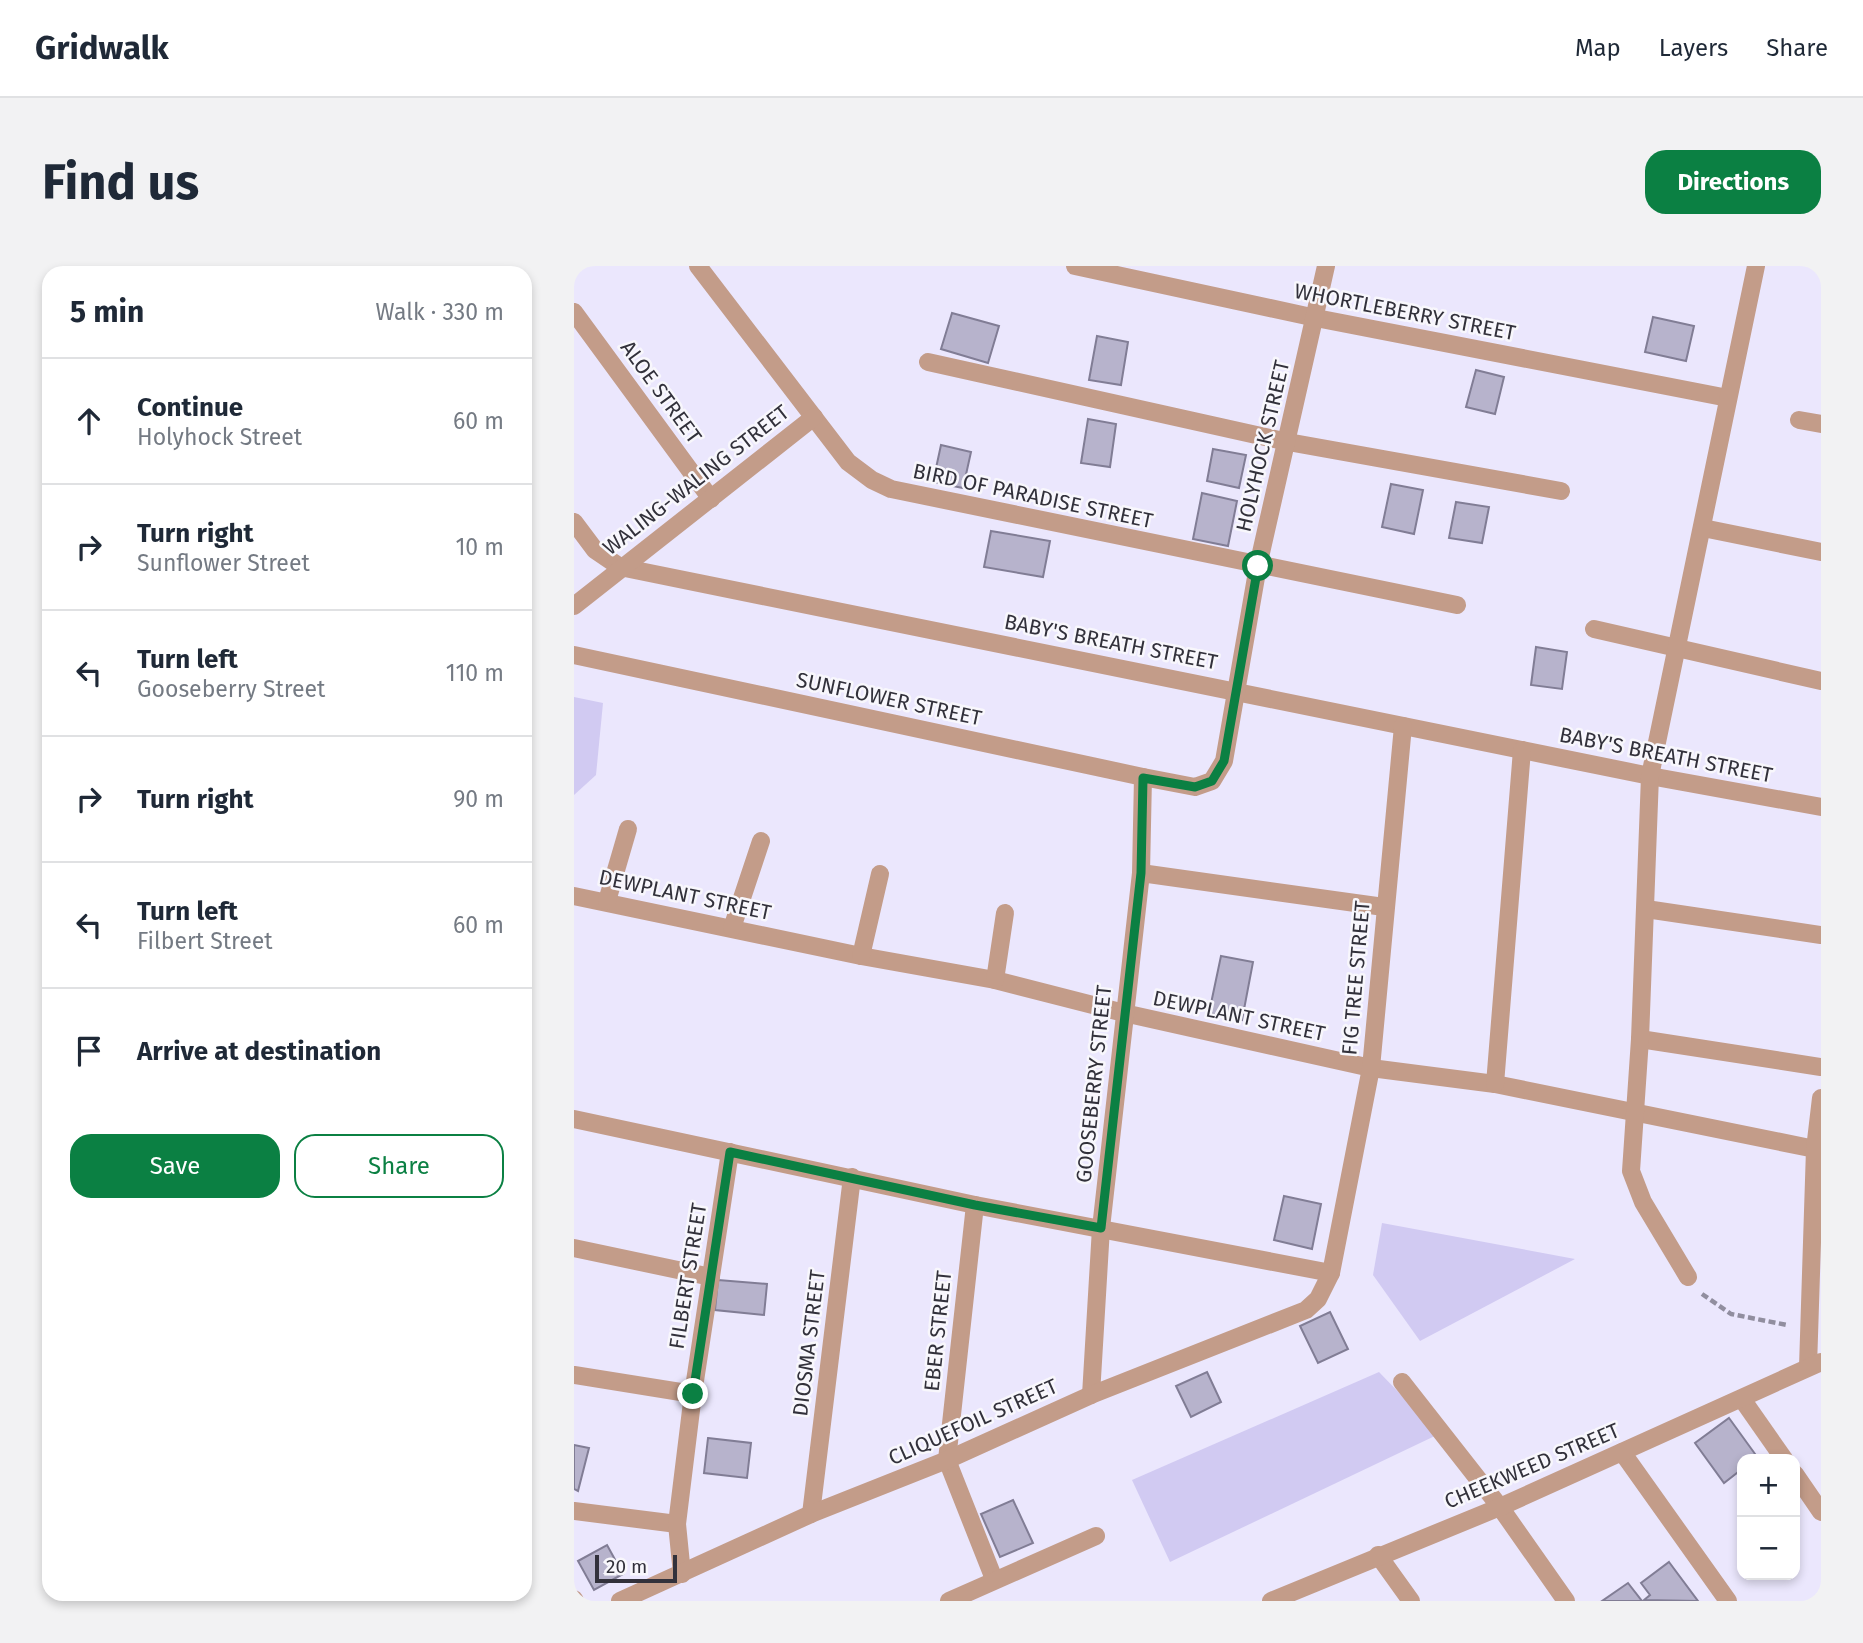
<!DOCTYPE html>
<meta charset="utf-8">
<style>
body{margin:0;font-family:"Fira Sans",sans-serif;background:#f2f2f3;color:#1f2937}
.controls{position:absolute;right:21px;bottom:21px;display:grid;overflow:hidden;border-radius:14px;box-shadow:0 4px 10px #0003}
.controls button{width:63px;height:63px;display:grid;place-items:center;padding:0;border:0;border-bottom:2px solid #e0e1e3;background:#fff;color:#1f2937;font:35px sans-serif}
.scale{position:absolute;left:21px;bottom:18px;width:82px;box-sizing:border-box;padding-left:7px;border:4px solid #32313b;border-top:0;font-size:19px;line-height:24px;white-space:nowrap;color:#32313b;-webkit-text-stroke:5px #f8f7fc;paint-order:stroke}
.stop{position:absolute;width:21px;height:21px;margin:-16px;border:5px solid #0b8043;border-radius:50%;background:#fff}
.stop.end{background:#0b8043;border-color:#fff;box-shadow:0 2px 7px #0008}
.list{margin:0;padding:0;list-style:none}
h2{display:flex;justify-content:space-between;align-items:center;height:91px;margin:0;padding:0 28px;font-size:30px}
h2 small{font-size:23px;font-weight:400;color:#747a83}
.list li{display:grid;grid-template-columns:46px 1fr auto;gap:21px;align-items:center;box-sizing:border-box;height:126px;padding:0 28px;border-top:2px solid #e0e1e3}
.list b{display:block;font-size:26px;white-space:nowrap}
.list p{margin:0;font-size:23px;white-space:nowrap;color:#747a83}
.list em{font-size:23px;font-style:normal;color:#747a83}
.actions{display:flex;gap:14px;padding:21px 28px}
.actions a{flex:1;padding:16px 0;border:2px solid #0b8043;border-radius:21px;text-align:center;font-size:24px;color:#0b8043}
.actions .main{background:#0b8043;color:#fff}
.icon{flex:none;width:38px;height:38px;fill:none;stroke:currentColor;stroke-width:2;stroke-linecap:round;stroke-linejoin:round}
.map{position:relative;flex:none;width:1247px;height:1335px;overflow:hidden;border-radius:21px}
header{display:flex;align-items:center;gap:42px;box-sizing:border-box;height:98px;padding:0 35px;background:#fff;border-bottom:2px solid #e0e1e3}
header strong{font-size:33px}
nav{display:flex;gap:38px;margin-inline-start:auto;font-size:24px}
.intro{display:flex;align-items:center;justify-content:space-between;box-sizing:border-box;height:168px;padding:0 42px}
h1{margin:0;font-size:49px}
.button{padding:18px 32px;border-radius:21px;background:#0b8043;color:#fff;font-size:24px;font-weight:700}
main{display:flex;gap:42px;padding:0 42px}
aside{flex:1;background:#fff;border-radius:21px;box-shadow:0 4px 10px #0003}
.map>svg:first-child{display:block}
.green{fill:#d1caf2}
.building{fill:#b7b3cc;stroke:#817d95;stroke-width:2}
.lines{fill:none;stroke-linecap:round;stroke-linejoin:round}
.path{stroke:#918e9f;stroke-width:4.5;stroke-dasharray:7 3.5;stroke-linecap:butt}
.minor{stroke:#c39c89;stroke-width:18}
.route{stroke:#0b8043;stroke-width:9}
.labels{text-anchor:middle;dominant-baseline:central;stroke-width:5;stroke-linejoin:round;paint-order:stroke}
.street-label{font-size:21px;fill:#32313b;stroke:#f8f7fc}
</style>
<header>
<strong>Gridwalk</strong>
<nav><a>Map</a><a>Layers</a><a>Share</a></nav>
</header>
<div class="intro"><h1>Find us</h1><a class="button">Directions</a></div>
<main>
<aside>
<h2>5 min<small>Walk · 330 m</small></h2>
<ul class="list">
<li><svg class="icon" aria-label="ahead" viewBox="0 0 24 24"><path d="M12 20V5M6 11l6-6 6 6"/></svg><div><b>Continue</b><p>Holyhock Street</p></div><em>60 m</em></li>
<li><svg class="icon" aria-label="right" viewBox="0 0 24 24"><path d="M7 20v-9h11M14 6l5 5-5 5"/></svg><div><b>Turn right</b><p>Sunflower Street</p></div><em>10 m</em></li>
<li><svg class="icon" aria-label="left" viewBox="0 0 24 24"><path d="M17 20v-9H6M10 6l-5 5 5 5"/></svg><div><b>Turn left</b><p>Gooseberry Street</p></div><em>110 m</em></li>
<li><svg class="icon" aria-label="right" viewBox="0 0 24 24"><path d="M7 20v-9h11M14 6l5 5-5 5"/></svg><div><b>Turn right</b></div><em>90 m</em></li>
<li><svg class="icon" aria-label="left" viewBox="0 0 24 24"><path d="M17 20v-9H6M10 6l-5 5 5 5"/></svg><div><b>Turn left</b><p>Filbert Street</p></div><em>60 m</em></li>
<li><svg class="icon" aria-label="arrive" viewBox="0 0 24 24"><path d="M6 21V4h12l-3 4 3 4H6"/></svg><div><b>Arrive at destination</b></div></li>
</ul>
<div class="actions"><a class="main">Save</a><a>Share</a></div>
</aside>
<div class="map">
<svg width="1247" height="1335" viewBox="0 0 1247 1335">
<rect width="100%" height="100%" fill="#ebe7fd"/>
<g class="green">
<path d="M0,431L29,437L22,509L0,529Z"/>
<path d="M808,957L1001,993L846,1075L799,1009Z"/>
<path d="M805,1106L865,1168L596,1296L558,1214Z"/>
</g>
<g class="building">
<path d="M378,47L425,60L414,97L367,83Z"/>
<path d="M1079,51L1120,60L1112,95L1071,86Z"/>
<path d="M523,70L554,76L547,119L515,114Z"/>
<path d="M902,104L930,111L921,148L892,141Z"/>
<path d="M514,153L542,158L536,201L507,197Z"/>
<path d="M367,179L397,186L389,222L359,216Z"/>
<path d="M639,183L672,189L665,222L633,215Z"/>
<path d="M817,218L849,224L840,268L808,261Z"/>
<path d="M628,227L663,235L654,280L619,273Z"/>
<path d="M882,236L915,241L908,277L875,272Z"/>
<path d="M417,265L476,275L469,311L410,301Z"/>
<path d="M962,381L993,386L988,423L957,419Z"/>
<path d="M647,690L679,696L668,754L635,747Z"/>
<path d="M710,930L747,938L738,983L700,974Z"/>
<path d="M144,1014L193,1018L190,1049L141,1044Z"/>
<path d="M756,1046L774,1083L744,1097L726,1060Z"/>
<path d="M633,1106L647,1136L617,1151L602,1120Z"/>
<path d="M1155,1152L1184,1192L1168,1193V1203L1150,1217L1121,1177Z"/>
<path d="M134,1172L177,1177L173,1212L130,1207Z"/>
<path d="M0,1179L15,1182L4,1225L0,1223Z"/>
<path d="M439,1234L459,1277L426,1291L407,1248Z"/>
<path d="M33,1279L49,1308L20,1324L4,1295Z"/>
<path d="M1095,1296L1124,1335L1070,1334L1076,1329L1067,1317Z"/>
<path d="M1054,1317L1068,1335H1028Z"/>
</g>
<g class="lines">
<path class="path" d="M1128,1028L1157,1048L1213,1059"/>
<g class="minor">
<path d="M124,0L274,196L298,214L317,223L883,339"/>
<path d="M501,0L742,52L1154,132"/>
<path d="M0,46L137,233"/>
<path d="M354,96L714,176L987,225"/>
<path d="M1225,154L1247,158"/>
<path d="M0,256L21,284L46,301L1076,510L1247,541"/>
<path d="M1129,262L1247,286"/>
<path d="M0,340L240,151"/>
<path d="M1020,363L1247,415"/>
<path d="M0,389L569,511L621,521L638,515L650,495L684,300L752,0"/>
<path d="M567,607L810,641"/>
<path d="M0,630L287,690L421,714L550,747L797,802L921,818L1241,883"/>
<path d="M33,635L54,563"/>
<path d="M1072,643L1247,669"/>
<path d="M158,662L187,575"/>
<path d="M287,690L306,608"/>
<path d="M421,714L431,647"/>
<path d="M1066,773L1247,801"/>
<path d="M921,818L948,484"/>
<path d="M0,853L401,939L757,1007"/>
<path d="M401,939L373,1194L420,1313"/>
<path d="M0,982L137,1011"/>
<path d="M1114,1011L1069,936L1057,905L1066,773L1076,510L1182,0"/>
<path d="M1234,1101L1241,883L1247,832"/>
<path d="M0,1109L119,1128"/>
<path d="M828,1116L926,1241L992,1335"/>
<path d="M517,1129L527,962L567,607L569,511"/>
<path d="M1168,1133L1210,1193"/>
<path d="M1048,1186L1154,1335"/>
<path d="M1221,1208L1247,1246"/>
<path d="M0,1245L103,1258"/>
<path d="M237,1248L278,911"/>
<path d="M804,1289L837,1335"/>
<path d="M108,1308L103,1258L119,1128L156,886"/>
<path d="M0,1333L1,1335"/>
<path d="M46,1335L237,1248L373,1194L517,1129L732,1044L744,1033L757,1007L797,802L829,460"/>
<path d="M375,1335L522,1270"/>
<path d="M697,1335L926,1241L1247,1096"/>
</g>
</g>
<g class="lines">
<path class="route" d="M119,1128L156,886L401,939L527,962L567,607L569,512L621,521L638,515L650,495L684,300"/>
</g>
<g class="labels">
<g class="street-label">
<text transform="translate(831 46) rotate(11)">WHORTLEBERRY STREET</text>
<text transform="translate(87 126) rotate(54)">ALOE STREET</text>
<text transform="translate(689 180) rotate(-77)">HOLYHOCK STREET</text>
<text transform="translate(122 214) rotate(-38)">WALING-WALING STREET</text>
<text transform="translate(459 230) rotate(12)">BIRD OF PARADISE STREET</text>
<text transform="translate(537 376) rotate(11)">BABY'S BREATH STREET</text>
<text transform="translate(315 433) rotate(12)">SUNFLOWER STREET</text>
<text transform="translate(1092 489) rotate(11)">BABY'S BREATH STREET</text>
<text transform="translate(111 629) rotate(12)">DEWPLANT STREET</text>
<text transform="translate(782 712) rotate(-85)">FIG TREE STREET</text>
<text transform="translate(665 750) rotate(12)">DEWPLANT STREET</text>
<text transform="translate(520 818) rotate(-84)">GOOSEBERRY STREET</text>
<text transform="translate(114 1010) rotate(-81)">FILBERT STREET</text>
<text transform="translate(364 1065) rotate(-84)">EBER STREET</text>
<text transform="translate(235 1077) rotate(-83)">DIOSMA STREET</text>
<text transform="translate(399 1156) rotate(-24)">CLIQUEFOIL STREET</text>
<text transform="translate(958 1200) rotate(-23)">CHEEKWEED STREET</text>
</g>
</g>
</svg>
<div class="controls">
<button>+</button>
<button>−</button>
</div>
<div class="scale">20 m</div>
<div class="stop" style="left:684px;top:300px"></div>
<div class="stop end" style="left:119px;top:1128px"></div>
</div>
</main>
